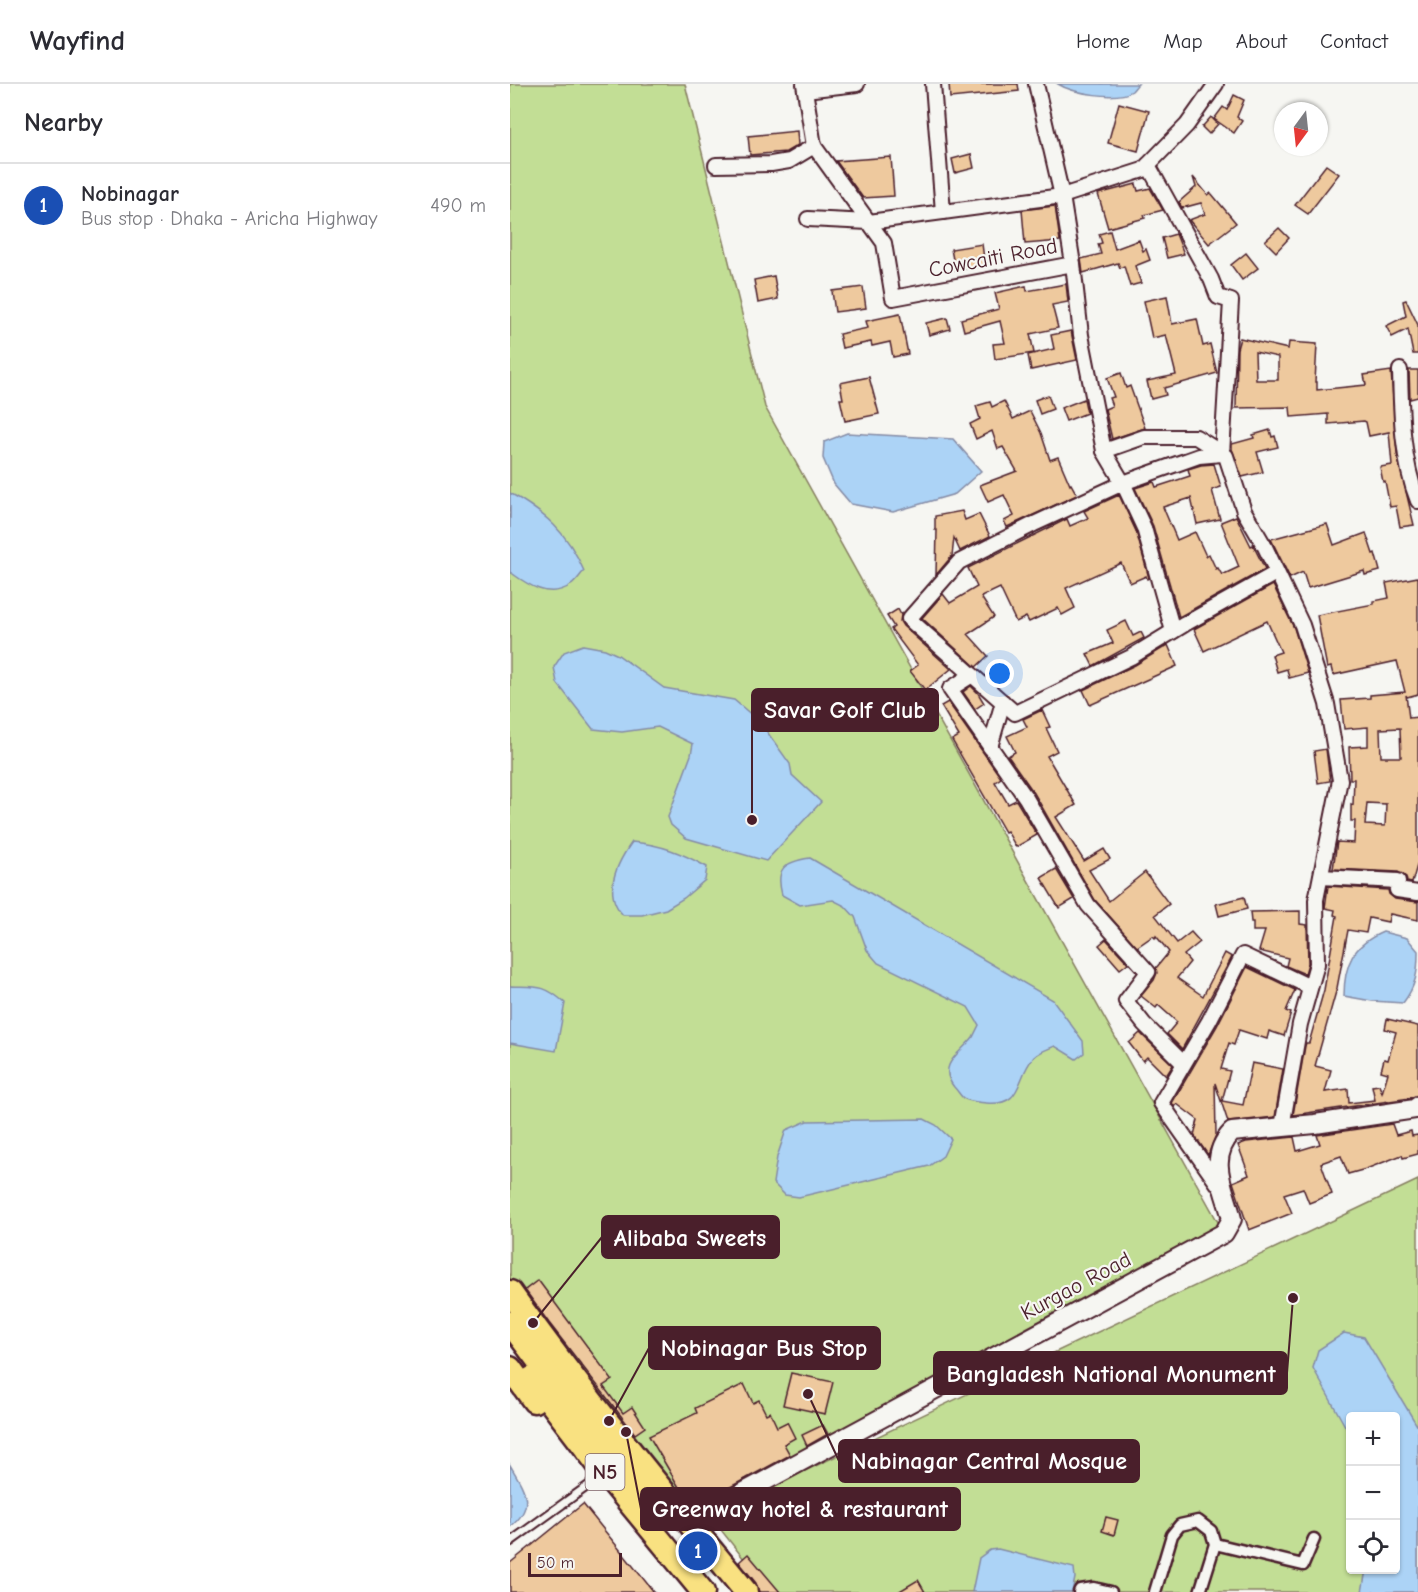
<!DOCTYPE html>
<meta charset="utf-8">
<style>
body{margin:0;font-family:"Comic Neue",sans-serif;background:#f2f2f3;color:#2b2b33}
.controls{position:absolute;right:18px;bottom:18px;display:grid;overflow:hidden;border-radius:6px;box-shadow:0 2px 4px #0004}
.controls button{width:54px;height:54px;display:grid;place-items:center;padding:0;border:0;border-bottom:2px solid #e1e1e2;background:#fff;color:#2b2b33;font:30px sans-serif}
.compass{position:absolute;left:764px;top:18px;width:54px;height:54px;border-radius:50%;background:#fff;box-shadow:0 2px 4px #0004;rotate:195deg}
.scale{position:absolute;left:18px;bottom:15px;width:94px;box-sizing:border-box;padding-left:6px;border:3px solid #4a1f2b;border-top:0;font-size:16px;line-height:21px;white-space:nowrap;color:#4a1f2b;-webkit-text-stroke:4px #f6f6f2;paint-order:stroke}
.you{position:absolute;left:490px;top:590px;width:21px;height:21px;margin:-15px;border:4px solid #fff;border-radius:50%;background:#1a73e8;box-shadow:0 0 0 9px #1a73e833}
.badge{display:grid;place-items:center;width:39px;height:39px;border-radius:50%;background:#0f766e;color:#fff;font-size:20px;font-weight:700}
.pin{position:absolute;translate:-50% -50%;border:3px solid #fff;box-shadow:0 2px 6px #0006}
.list{margin:0;padding:0;list-style:none}
h2{display:flex;justify-content:space-between;align-items:center;height:78px;margin:0;padding:0 24px;font-size:26px}
h2 small{font-size:20px;font-weight:400;color:#7c7c81}
.list li{display:grid;grid-template-columns:39px 1fr auto;gap:18px;align-items:center;box-sizing:border-box;height:84px;padding:0 24px;border-top:2px solid #e1e1e2}
.list b{display:block;font-size:22px;white-space:nowrap}
.list p{margin:0;font-size:20px;white-space:nowrap;color:#7c7c81}
.list em{font-size:20px;font-style:normal;color:#7c7c81}
.icon{flex:none;width:33px;height:33px;fill:none;stroke:currentColor;stroke-width:2;stroke-linecap:round;stroke-linejoin:round}
.map{position:relative;flex:none;width:908px;height:1508px;overflow:hidden}
header{display:flex;align-items:center;gap:36px;box-sizing:border-box;height:84px;padding:0 30px;background:#fff;border-bottom:2px solid #e1e1e2}
header strong{font-size:28px}
nav{display:flex;gap:33px;margin-inline-start:auto;font-size:21px}
main{display:flex}
aside{flex:1;background:#fff}
.map>svg:first-child{display:block}
.green{fill:#c2de95;stroke:#867e60;stroke-width:1.5;fill-rule:evenodd}
.water{fill:#acd3f6;stroke:#858ba5;stroke-width:1.5}
.building{fill:#eec99e;stroke:#4a1f2b;stroke-width:1.5;fill-rule:evenodd}
.lines{fill:none;stroke-linecap:round;stroke-linejoin:round}
.service-casing{stroke:#4a1f2b;stroke-width:11}
.pedestrian-casing{stroke:#4a1f2b;stroke-width:15}
.minor-casing{stroke:#4a1f2b;stroke-width:18}
.tertiary-casing{stroke:#4a1f2b;stroke-width:22}
.trunk-casing{stroke:#4a1f2b;stroke-width:27}
.service{stroke:#f6f6f2;stroke-width:7}
.pedestrian{stroke:#f6f6f2;stroke-width:10}
.minor{stroke:#f6f6f2;stroke-width:14}
.tertiary{stroke:#f6f6f2;stroke-width:18}
.trunk{stroke:#f9e181;stroke-width:22}
.labels{text-anchor:middle;dominant-baseline:central;stroke-width:4.5;stroke-linejoin:round;paint-order:stroke}
.shield{fill:#f6f6f2;stroke:#7e6067;stroke-width:1.5}
.shield-label{font-size:21px;font-weight:bold;fill:#4a1f2b}
.street-label{font-size:22px;fill:#4a1f2b;stroke:#f6f6f2}
.leader{fill:none;stroke:#4a1f2b;stroke-width:2}
.callout-dot{fill:#4a1f2b;stroke:#f6f6f2;stroke-width:2}
.callout{fill:#4a1f2b;stroke:#4a1f2b;stroke-width:2}
.callout-label{font-size:24px;text-anchor:middle;font-weight:bold;fill:#fff}
</style>
<header>
<strong>Wayfind</strong>
<nav><a>Home</a><a>Map</a><a>About</a><a>Contact</a></nav>
</header>
<main>
<aside>
<h2>Nearby<small></small></h2>
<ul class="list">
<li><span class="badge" style="background:#1a4fb4">1</span><div><b>Nobinagar</b><p>Bus stop · Dhaka - Aricha Highway</p></div><em>490 m</em></li>
</ul>
</aside>
<div class="map">
<svg width="908" height="1508" viewBox="0 0 908 1508">
<rect width="100%" height="100%" fill="#f6f6f2"/>
<filter id="ink" filterUnits="userSpaceOnUse"><feTurbulence type="fractalNoise" baseFrequency=".0167" numOctaves="2"/><feDisplacementMap in="SourceGraphic" scale="12" xChannelSelector="R" yChannelSelector="G"/><feConvolveMatrix kernelMatrix="1 2 1 2 8 2 1 2 1" color-interpolation-filters="sRGB"/></filter>
<g filter="url(#ink)">
<g class="green">
<path d="M0,0H175L255,323L714,1149L177,1439L0,1195Z"/>
<path d="M908,1096V1508H260L200,1432ZM840,1332H886V1486H840Z"/>
</g>
<g class="water">
<path d="M548,0H628C626,2 624,5 622,7C607,17 562,9 548,0Z"/>
<path d="M337,349L443,355L471,387L445,410L383,428L341,420L324,400L313,374L314,358Z"/>
<path d="M0,409C35,429 58,449 74,487C70,491 66,498 61,501C39,516 18,501 0,488Z"/>
<path d="M73,561L95,565L108,571L154,604L224,616L250,638L280,680L282,691L311,718L256,777L176,754L161,741L158,733L181,671L183,660L148,643L112,648L83,645L47,599L44,583L54,568Z"/>
<path d="M122,758C152,761 170,768 197,783L195,796L174,814L156,825L132,831H113C92,809 107,779 122,758Z"/>
<path d="M300,774L543,916L573,957L574,969L566,975L545,962C538,965 529,968 524,973C505,994 514,1023 476,1019C468,1018 460,1018 453,1014C450,1011 447,1006 444,1003C426,980 451,969 463,953C465,949 467,945 469,941L458,923L368,879L357,866L345,833L335,822L323,816L290,821L272,811C265,784 274,778 300,774Z"/>
<path d="M873,848L897,854L908,867C908,888 906,902 893,919L862,917L834,912C834,880 843,861 873,848Z"/>
<path d="M0,902C27,903 34,900 55,919L46,967L0,959Z"/>
<path d="M414,1035L426,1041L441,1055L433,1072L419,1082L289,1113L275,1111L263,1099L267,1073L276,1046L297,1037Z"/>
<path d="M834,1249L854,1253L908,1343V1508H852L856,1486H886V1332H840V1351L803,1284L808,1266Z"/>
<path d="M0,1381C14,1405 27,1422 0,1443Z"/>
<path d="M488,1465L564,1484L565,1494L562,1508H462L469,1474L480,1466Z"/>
</g>
<g class="building">
<path d="M439,0H508L509,7L440,14Z"/>
<path d="M724,11L734,16L727,33L732,37L724,49L704,35L713,23L717,26Z"/>
<path d="M609,19L639,27L628,67L598,59Z"/>
<path d="M701,33L708,40L699,50L692,43Z"/>
<path d="M287,47L288,61L276,68L240,71L238,52Z"/>
<path d="M461,70L464,84L445,89L442,75Z"/>
<path d="M381,73L384,112L353,114L326,77Z"/>
<path d="M816,81L829,90L798,130L785,121Z"/>
<path d="M683,93L698,111L701,109L726,139L699,160L679,136L695,130L691,119L672,124L669,118L686,103Z"/>
<path d="M626,100L628,107L640,104L653,126L634,131L635,134L598,144L588,110Z"/>
<path d="M545,122L550,157L515,160L512,126Z"/>
<path d="M769,144L779,154L766,168L755,157Z"/>
<path d="M600,147L605,165L629,156L633,167L636,165L640,176L625,182L631,199L620,202L614,182L610,184L608,179L573,189L571,175L591,170L588,160L592,159L589,150Z"/>
<path d="M666,150L674,170L657,174L652,154Z"/>
<path d="M472,160L475,182L445,186L441,165Z"/>
<path d="M736,169L748,184L732,196L721,181Z"/>
<path d="M264,192L268,215L248,219L244,196Z"/>
<path d="M556,200L558,218L542,221L548,244L520,250L524,269L485,275L483,260L495,259L490,237L454,247L451,235L489,225L485,209L516,202L517,207Z"/>
<path d="M353,203L356,224L325,228L322,207Z"/>
<path d="M657,212L662,240L687,235L693,262L700,260L707,289L654,304L656,311L641,315L637,297L666,291L656,251L642,254L634,217Z"/>
<path d="M896,216L908,241V270H903L898,245L882,253L876,242L896,232L893,217Z"/>
<path d="M390,230L398,270L383,273L380,258L362,262L361,258L332,264L329,250L358,244L356,237Z"/>
<path d="M437,234L440,245L419,251L416,239Z"/>
<path d="M561,247L567,276L521,286L518,271L544,265L541,251Z"/>
<path d="M730,254L778,265L779,258L807,260L805,298H807V306L856,301L854,291L881,287L887,370L904,441L890,443L886,422L880,423L875,397L873,398L870,383L882,381L879,348L859,352L856,338L854,337L818,340V330L781,333L780,323L726,324L727,265ZM745,268L768,273V296H746Z"/>
<path d="M899,286H908V313L900,315Z"/>
<path d="M611,289L616,304L620,302L635,344L602,355L595,325L602,322L599,314L604,313L597,294Z"/>
<path d="M359,293L369,330L335,337L330,315H333L330,299Z"/>
<path d="M538,311L543,325L530,330L525,316Z"/>
<path d="M574,315L577,329L556,337L551,324Z"/>
<path d="M494,317L503,335L520,327L531,349L540,376L548,373L560,401L561,400L567,411L497,443L494,437L504,432L494,411L478,418L470,401L507,387L493,363L488,365L482,347L466,355L460,340L470,335L466,322L480,318L482,323Z"/>
<path d="M760,346L762,353L765,352L768,363L747,368L753,388L732,393L722,365V360L744,354L743,351Z"/>
<path d="M704,380L711,403L702,406L710,435L687,440L681,414L653,423L667,456L685,448L696,472L699,470L706,485L708,484L712,491L729,483L711,438L726,432L741,462L743,461L755,485L669,533L643,442L625,404L644,398L646,403L680,392L678,385L691,381Z"/>
<path d="M609,411L626,447L639,494L637,495L636,492L620,499L611,479L556,504L565,524L552,531L548,524L519,538L516,533L506,538L490,504L471,513L484,533L458,550L478,572L466,583L412,534L433,510L440,519L467,503L458,484L557,435L560,442L578,434L574,427Z"/>
<path d="M452,427L455,436L469,430L480,452L450,467L444,454L442,472L426,491L427,446H425V432Z"/>
<path d="M817,440L824,461L856,449L863,470L865,469L870,487L855,491L854,487L798,504L793,488L780,494L761,455Z"/>
<path d="M908,493V610L897,613L896,611L899,634L908,633V778L902,799L897,798L896,793L888,788L823,785L827,758L844,759L845,737H841V720L843,721L844,695H840L839,663L858,662V643L834,645L831,616L860,614V611L895,608L887,577L823,591L821,583L817,584L807,531L864,520V517L879,514L876,499ZM890,644L891,673H871L870,645ZM857,719L876,720L875,742L855,741Z"/>
<path d="M763,501L784,544L798,589L779,594L777,585L767,588L762,571L771,568L757,537L694,567L684,545Z"/>
<path d="M388,525L391,531L390,537L393,542L441,585L415,606L400,587L408,581L381,545L384,543L377,532Z"/>
<path d="M616,537L623,552L631,548L634,554L583,582L577,570L603,559L597,546Z"/>
<path d="M658,561L667,582L580,621L573,606L625,581Z"/>
<path d="M461,602L468,609L474,619L465,625L453,608Z"/>
<path d="M438,618L491,694L485,698L498,720L506,716L527,751L506,763L497,747L495,748L442,656L449,652L431,622Z"/>
<path d="M532,626L540,643L536,644L547,667L537,672L566,721L546,733L574,777L594,765L600,775L579,786L599,817L635,788L659,820L645,831L667,859L681,848L690,858L674,871L680,878L667,894L693,912L715,869L722,873L672,965L657,950L667,938L648,921L646,924L631,912L644,896L647,889L646,884L659,868L646,852L645,854L643,852L627,863L585,816L524,709L498,672L505,668L497,652L517,643L513,635Z"/>
<path d="M816,665L820,697L808,699L804,667Z"/>
<path d="M546,785L564,815L549,824L531,794Z"/>
<path d="M818,802L878,806L879,810L885,815L908,818V836L880,830L878,838L859,834L856,849L838,846L827,904L805,982L821,986L815,1008L838,1005L839,1019L865,1016L862,1002L869,1001L872,1009L878,989L871,987L874,975L878,976L886,948L875,945L877,935L908,942V1011L900,1014L783,1031L795,962L796,959H799L814,906L827,832L824,831L825,826L815,824Z"/>
<path d="M734,813L737,825L709,832L706,820Z"/>
<path d="M790,827V840L797,841L798,879L795,890L776,882L778,874L749,867L755,847H743V838H741L740,828Z"/>
<path d="M596,855L618,879L610,885L589,861Z"/>
<path d="M737,883L785,906L776,927L781,929L774,952L759,947L757,955L729,946L724,961L719,959L711,985L720,987L712,1017L733,1021L742,979L773,985L765,1033L718,1038L705,999L706,1051L698,1071L684,1051L688,1036L667,1020L665,1023L662,1019L707,942Z"/>
<path d="M630,949L663,981L656,992L637,973L633,977L619,959Z"/>
<path d="M882,1040L886,1051L901,1047L902,1052L908,1051V1070L893,1074L892,1071L856,1085L838,1090L831,1072L811,1079L822,1110L799,1119L793,1104L774,1110L782,1129L739,1146L723,1098L739,1091L728,1061L736,1058L784,1053L787,1067L810,1060L807,1051Z"/>
<path d="M28,1196L102,1296L93,1302L113,1329L122,1323L135,1343L125,1350L39,1239L15,1206Z"/>
<path d="M281,1289L323,1298L315,1330L273,1321Z"/>
<path d="M234,1300L243,1319L249,1316L256,1330L260,1328L267,1343L277,1338L285,1354L274,1360L280,1371L183,1423L172,1404L170,1405L139,1352L187,1329L185,1324Z"/>
<path d="M313,1341L318,1350L297,1362L292,1351Z"/>
<path d="M73,1420L144,1508H0V1479Z"/>
<path d="M596,1433L608,1436L604,1451L592,1447Z"/>
<path d="M238,1470L270,1508H249L246,1499L229,1478Z"/>
<path d="M408,1496L415,1508H388Z"/>
</g>
<g class="lines">
<g class="service-casing">
<path id="service" d="M0,1458L86,1396"/>
</g>
<g class="pedestrian-casing">
<g id="pedestrian">
<path d="M705,1460L793,1481L804,1455"/>
<path d="M569,1508L570,1506L584,1504L601,1508"/>
<path d="M645,1508L662,1451L670,1441L688,1437L701,1447L705,1460L690,1508"/>
</g>
</g>
<g class="minor-casing">
<g id="minor">
<path d="M423,0L433,128"/>
<path d="M526,0L552,112L563,180"/>
<path d="M295,6L347,0"/>
<path d="M304,62L374,159L383,214L563,180L571,251L594,367L613,399L634,444L663,547"/>
<path d="M206,81L261,80L279,77L304,62L294,0"/>
<path d="M638,81L701,195L708,213L721,217L712,370L689,372L613,399L524,440L449,478L399,535L505,629L621,573L675,540L766,489"/>
<path d="M298,135L359,138L552,112L633,86L677,41L706,0"/>
<path d="M890,286C891,329 892,377 908,417"/>
<path d="M594,367L634,353H686L716,372L734,427L755,463L792,541L817,620L830,696L806,816L807,880L790,940L772,1043"/>
<path d="M462,591L440,605L516,714L578,821L638,888L616,917L634,940L673,979"/>
<path d="M480,663L493,618"/>
<path d="M811,793L888,797L887,806L908,809"/>
<path d="M710,1103L651,1019L699,937L733,871L800,903"/>
</g>
</g>
<g class="tertiary-casing">
<path id="tertiary" d="M177,1439L714,1149L722,1135C715,1105 696,1075 722,1048L805,1040L905,1025L908,1022"/>
</g>
<g class="trunk-casing">
<g id="trunk">
<path d="M0,1208C74,1312 155,1410 236,1508"/>
<path d="M0,1239L50,1306L154,1432"/>
<path d="M0,1284L24,1317"/>
<path d="M22,1294L93,1387L193,1508"/>
</g>
</g>
<use href="#service" class="service"/>
<use href="#pedestrian" class="pedestrian"/>
<use href="#minor" class="minor"/>
<use href="#tertiary" class="tertiary"/>
<use href="#trunk" class="trunk"/>
</g>
</g>
<g class="labels">
<rect class="shield" x="75.5" y="1370" width="39" height="36" rx="4.5"/>
<g class="shield-label">
<text x="95" y="1388">N5</text>
</g>
<g class="street-label">
<text transform="translate(483 174) rotate(-11)">Cowcaiti Road</text>
<text transform="translate(566 1202) rotate(-28)">Kurgao Road</text>
</g>
</g>
<path class="leader" d="M242 736L242 626M23 1239L92 1153M99 1337L139 1264M783 1214L777 1289M298 1310L329 1377M116 1348L131 1425"/>
<g class="callout-dot">
<circle cx="242" cy="736" r="6"/>
<circle cx="23" cy="1239" r="6"/>
<circle cx="99" cy="1337" r="6"/>
<circle cx="783" cy="1214" r="6"/>
<circle cx="298" cy="1310" r="6"/>
<circle cx="116" cy="1348" r="6"/>
</g>
<g class="callout">
<rect x="242" y="605" width="186" height="42" rx="6"/>
<rect x="92" y="1132" width="177" height="42" rx="6"/>
<rect x="139" y="1243" width="231" height="42" rx="6"/>
<rect x="424" y="1268" width="353" height="42" rx="6"/>
<rect x="329" y="1356" width="300" height="42" rx="6"/>
<rect x="131" y="1404" width="319" height="42" rx="6"/>
</g>
<g class="callout-label">
<text x="335" y="634">Savar Golf Club</text>
<text x="180" y="1162">Alibaba Sweets</text>
<text x="254" y="1272">Nobinagar Bus Stop</text>
<text x="601" y="1298">Bangladesh National Monument</text>
<text x="479" y="1385">Nabinagar Central Mosque</text>
<text x="290" y="1433">Greenway hotel &amp; restaurant</text>
</g>
</svg>
<div class="controls">
<button>+</button>
<button>−</button>
<button><svg class="icon" aria-label="locate" viewBox="0 0 24 24"><circle cx="12" cy="12" r="6"/><path d="M12 2v4M12 18v4M2 12h4M18 12h4"/></svg></button>
</div>
<svg class="compass" viewBox="-18 -18 36 36"><path d="M0-13l5 13h-10z" fill="#e53935"/><path d="M0 13l5-13h-10z" fill="#7c7c81"/></svg>
<div class="scale">50 m</div>
<div class="you"></div>
<div class="pin badge" style="left:188px;top:1467px;background:#1a4fb4">1</div>
</div>
</main>
